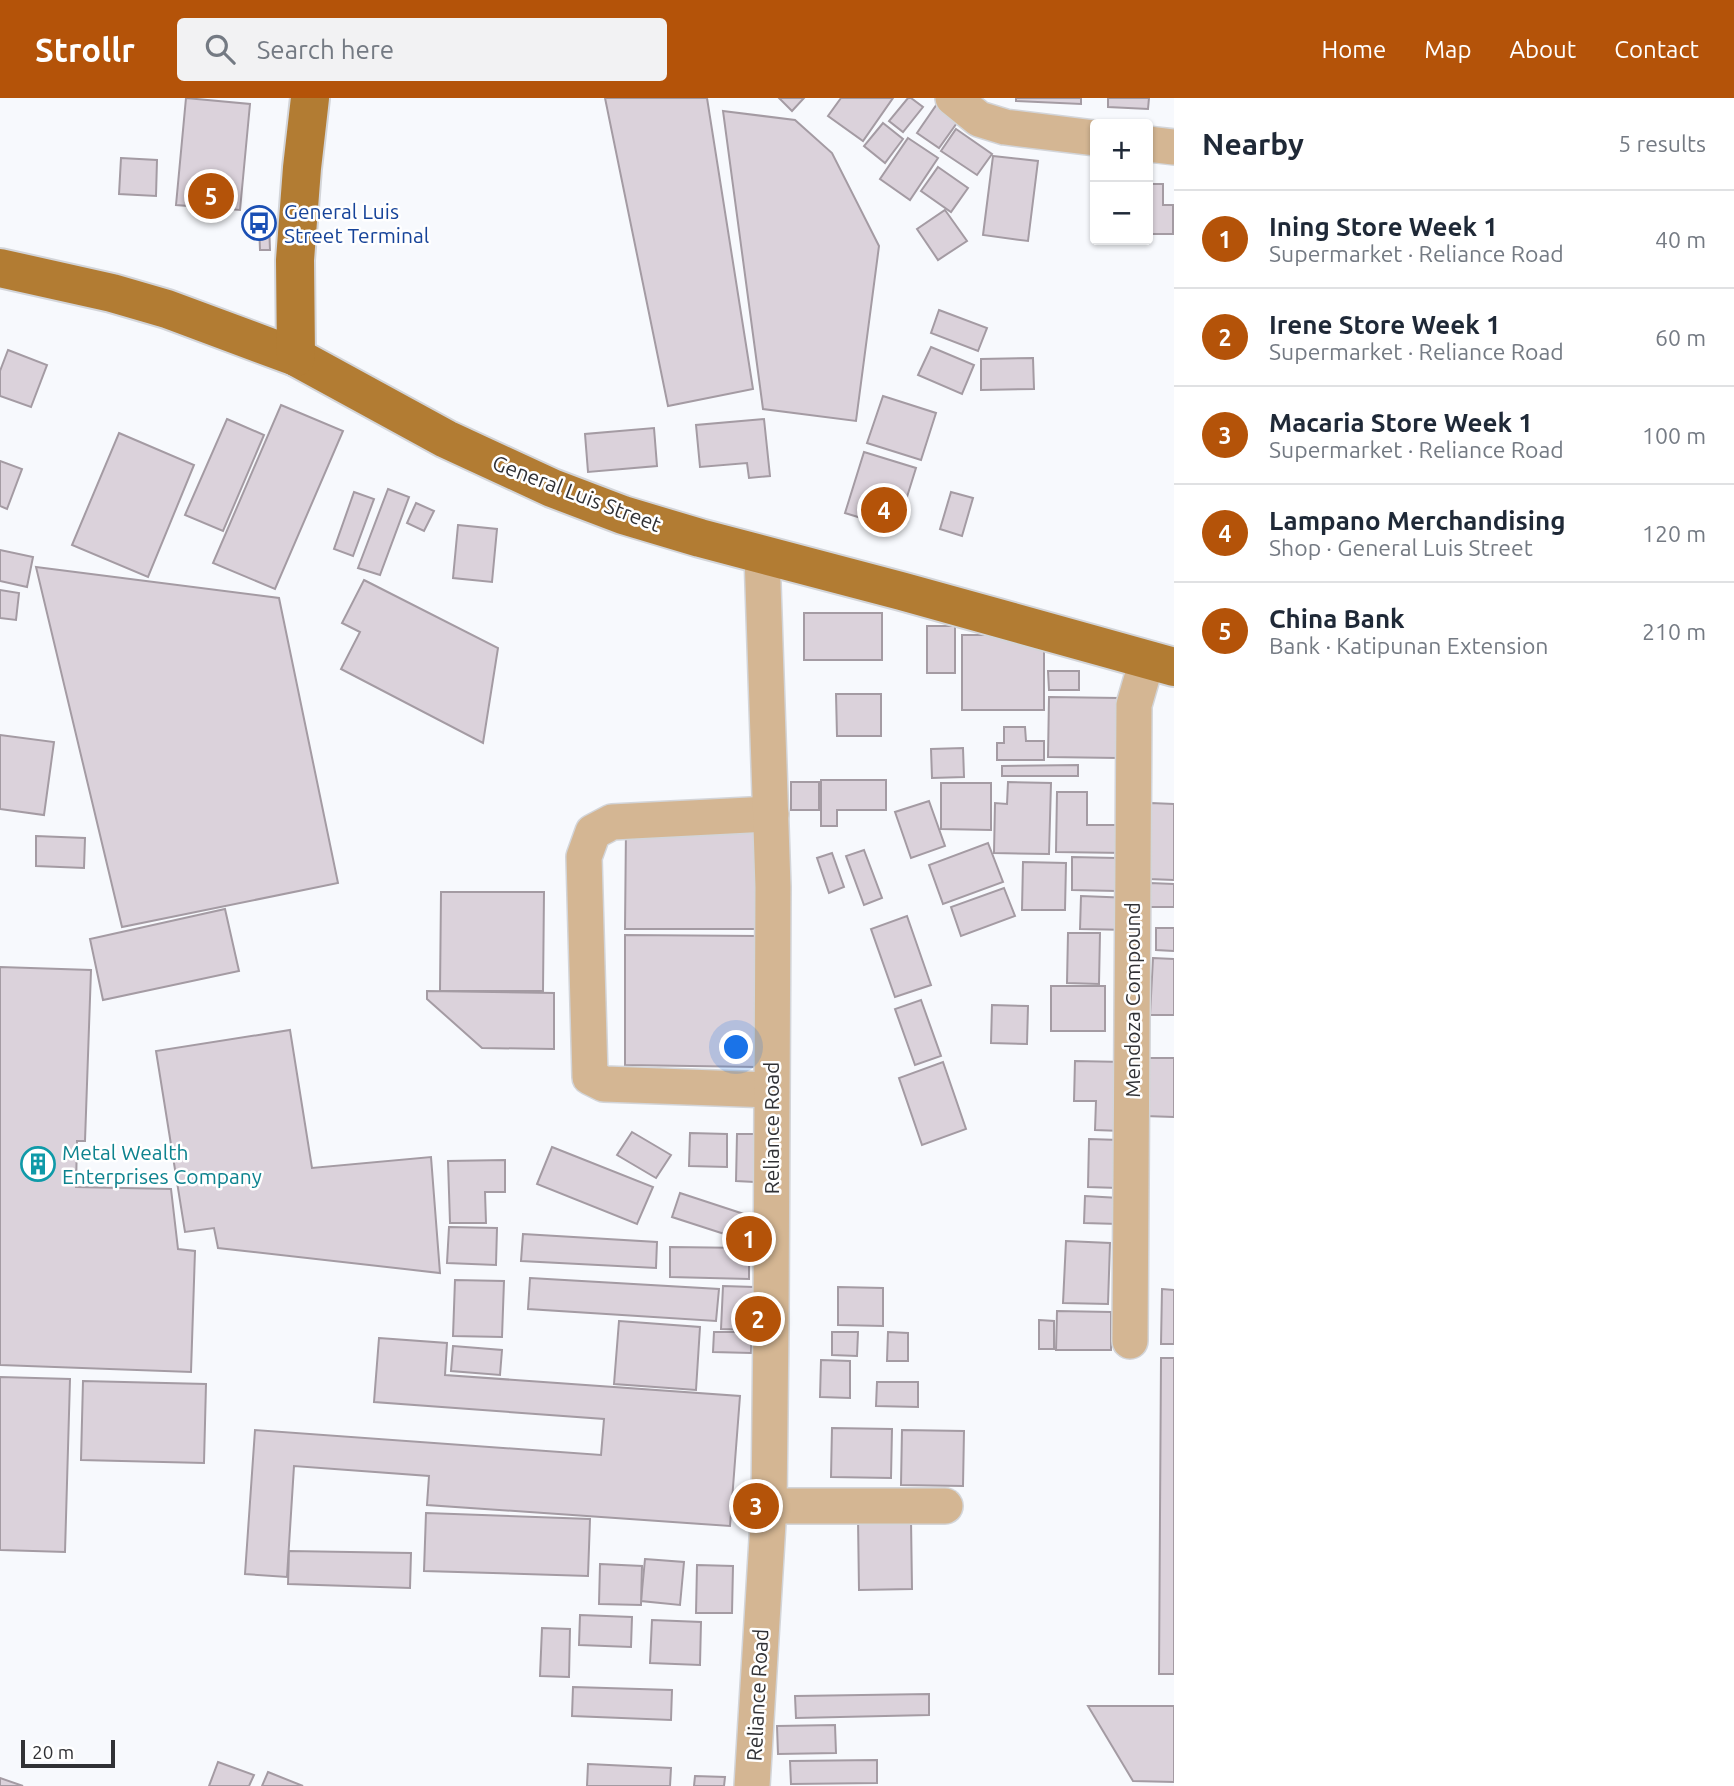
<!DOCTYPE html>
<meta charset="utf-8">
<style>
body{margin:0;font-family:Ubuntu,sans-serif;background:#f2f2f3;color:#1f2937}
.controls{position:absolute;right:21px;top:21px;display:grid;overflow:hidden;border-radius:7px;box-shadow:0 2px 5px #0004}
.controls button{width:63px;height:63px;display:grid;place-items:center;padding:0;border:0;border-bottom:2px solid #e0e1e3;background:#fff;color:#1f2937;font:35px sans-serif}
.scale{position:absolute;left:21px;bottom:18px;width:94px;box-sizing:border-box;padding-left:7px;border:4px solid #303135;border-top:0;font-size:19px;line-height:24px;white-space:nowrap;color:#303135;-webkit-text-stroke:5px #fff;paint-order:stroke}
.you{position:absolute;left:737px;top:950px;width:24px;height:24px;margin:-18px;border:5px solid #fff;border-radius:50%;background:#1a73e8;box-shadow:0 0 0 10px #1a73e833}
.badge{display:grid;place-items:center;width:46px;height:46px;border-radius:50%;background:#b45309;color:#fff;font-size:23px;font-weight:700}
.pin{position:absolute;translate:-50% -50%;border:4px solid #fff;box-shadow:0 2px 7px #0006}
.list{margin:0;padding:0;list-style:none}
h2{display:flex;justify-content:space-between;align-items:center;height:91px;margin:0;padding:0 28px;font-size:30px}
h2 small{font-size:23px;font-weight:400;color:#747a83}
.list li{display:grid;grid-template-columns:46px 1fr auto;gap:21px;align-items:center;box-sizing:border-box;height:98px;padding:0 28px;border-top:2px solid #e0e1e3}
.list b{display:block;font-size:26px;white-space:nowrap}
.list p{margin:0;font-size:23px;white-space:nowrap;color:#747a83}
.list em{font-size:23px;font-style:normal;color:#747a83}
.icon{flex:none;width:38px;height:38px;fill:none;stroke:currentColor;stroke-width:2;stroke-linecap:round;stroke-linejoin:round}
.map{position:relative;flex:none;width:1174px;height:1688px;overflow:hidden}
header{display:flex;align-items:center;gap:42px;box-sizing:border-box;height:98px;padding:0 35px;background:#b45309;color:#fff}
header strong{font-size:33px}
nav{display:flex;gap:38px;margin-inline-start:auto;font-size:24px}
.search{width:490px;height:63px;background:#f2f2f3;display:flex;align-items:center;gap:18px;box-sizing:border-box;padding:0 24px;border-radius:7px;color:#747a83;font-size:26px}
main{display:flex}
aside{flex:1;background:#fff}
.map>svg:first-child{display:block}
.building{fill:#dbd2db;stroke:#a49ba3;stroke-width:2}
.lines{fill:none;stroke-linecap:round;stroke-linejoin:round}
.minor-casing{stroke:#d3d5d9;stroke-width:38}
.major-casing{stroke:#d3d5d9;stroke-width:42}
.minor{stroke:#d4b693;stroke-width:35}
.major{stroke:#b27c33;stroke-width:38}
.labels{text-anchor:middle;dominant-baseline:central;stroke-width:5;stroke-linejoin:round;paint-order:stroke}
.transit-label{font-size:21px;fill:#164399;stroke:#fff;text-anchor:start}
.street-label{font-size:21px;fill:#303135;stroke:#fff}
.culture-label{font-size:21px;fill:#0d838f;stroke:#fff;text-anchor:start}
</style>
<header>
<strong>Strollr</strong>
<div class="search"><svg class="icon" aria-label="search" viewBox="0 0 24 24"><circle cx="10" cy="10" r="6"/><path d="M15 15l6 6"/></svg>Search here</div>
<nav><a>Home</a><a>Map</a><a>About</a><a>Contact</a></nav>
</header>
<main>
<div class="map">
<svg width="1174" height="1688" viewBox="0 0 1174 1688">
<rect width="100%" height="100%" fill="#f7f9fd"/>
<g class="building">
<path d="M186,0L250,6L240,112L176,107Z"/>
<path d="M605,0H707L753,291L668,308Z"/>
<path d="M779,0H804L792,13Z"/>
<path d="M841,0H893L863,43L828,18Z"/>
<path d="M908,0H911L923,9L903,34L889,23Z"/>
<path d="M1016,0H1081V6L1016,3Z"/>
<path d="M1108,0H1149L1148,11L1108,9Z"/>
<path d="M937,6L959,22L939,50L917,35Z"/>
<path d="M723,13L795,22L832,55L879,148L856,323L763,311Z"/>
<path d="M883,25L903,41L885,65L864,48Z"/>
<path d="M956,31L992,56L977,77L941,53Z"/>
<path d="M908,40L938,60L910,102L880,81Z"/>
<path d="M993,58L1038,63L1028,143L983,137Z"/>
<path d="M121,60L157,62L156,98L119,96Z"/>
<path d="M938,69L968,90L951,114L921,93Z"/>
<path d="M1148,86H1163V107H1173V136H1148Z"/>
<path d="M945,112L967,143L938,162L917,131Z"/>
<path d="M259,125H269L270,152H260Z"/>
<path d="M939,212L987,230L978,253L931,235Z"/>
<path d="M931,249L974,267L962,296L918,277Z"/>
<path d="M8,252L47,267L31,309L0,298V273Z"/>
<path d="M1033,260L1034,291L981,292V261Z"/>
<path d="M883,298L936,315L921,362L867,345Z"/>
<path d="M281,307L343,333L275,491L213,465Z"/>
<path d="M227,321L264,337L223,433L185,417Z"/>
<path d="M764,321L770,378L749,380L747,365L700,369L696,327Z"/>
<path d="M654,330L657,368L588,374L585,336Z"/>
<path d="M119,335L194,367L148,479L72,447Z"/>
<path d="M864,354L916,370L897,431L845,415Z"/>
<path d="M0,363L22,371L7,411L0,408Z"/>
<path d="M388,391L409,399L380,477L358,470Z"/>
<path d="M354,394L374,401L353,458L334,451Z"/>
<path d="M951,394L973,400L962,438L940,431Z"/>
<path d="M416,405L434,413L424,433L407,425Z"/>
<path d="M458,427L497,431L492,484L453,480Z"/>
<path d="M0,452L33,459L27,489L0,483Z"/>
<path d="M36,469L279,500L338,785L122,829Z"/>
<path d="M364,482L498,550L483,645L341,571L360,534L342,525Z"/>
<path d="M0,492L19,495L16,522L0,520Z"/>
<rect x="804" y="515" width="78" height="47"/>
<rect x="927" y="528" width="28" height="47"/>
<rect x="962" y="537" width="82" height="75"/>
<path d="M1048,573H1079V592H1049Z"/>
<path d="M836,596H881V638H837Z"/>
<path d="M1049,599L1119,600L1118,660L1048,659Z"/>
<path d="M1004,629H1025L1026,643H1044V662H997V645H1004Z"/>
<path d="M0,637L54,644L44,717L0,711Z"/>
<path d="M963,650L964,679L932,680L931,651Z"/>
<path d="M1078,667V678H1002V668Z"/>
<path d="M821,682H886V712H837V728H821Z"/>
<rect x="791" y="684" width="28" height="28"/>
<path d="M1008,684L1051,685L1049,756L994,755L995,705L1007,706Z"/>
<path d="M941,685H991V732L941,731Z"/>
<path d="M1057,694H1087V727H1124V755L1056,754Z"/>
<path d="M929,703L945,748L911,760L895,714Z"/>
<path d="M1151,705L1174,706V782L1149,781Z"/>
<path d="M626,730H756L755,831H625Z"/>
<path d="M36,738L85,740L84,770L36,768Z"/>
<path d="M988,745L1003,784L943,806L929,767Z"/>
<path d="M864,752L882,800L864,807L846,758Z"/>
<path d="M832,755L844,789L829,795L817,760Z"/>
<path d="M1072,759L1116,760V793L1072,792Z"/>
<path d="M1023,764L1066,765L1065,812H1022Z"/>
<path d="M1150,785L1174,786V809H1150Z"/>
<path d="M1004,790L1015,818L961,838L951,809Z"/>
<path d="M441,794H544L543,893H440Z"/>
<path d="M1081,798L1131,800L1130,832L1080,831Z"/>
<path d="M225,811L239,873L103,902L90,841Z"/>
<path d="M907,818L931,887L895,899L871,831Z"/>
<path d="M1156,830H1174V853L1156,852Z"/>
<path d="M1068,835H1100L1099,886L1067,885Z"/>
<path d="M625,837L758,838L757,969L625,967Z"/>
<path d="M1153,860L1174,861V917H1150Z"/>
<path d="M0,869L91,872L85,1043H77L76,1089L171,1091L178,1151L195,1153L191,1274L0,1267Z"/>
<rect x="1051" y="888" width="54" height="45"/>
<path d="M427,893L554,895V951L482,950L427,901Z"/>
<path d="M921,902L941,958L915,967L895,911Z"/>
<path d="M992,907L1028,908L1027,946L991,945Z"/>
<path d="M290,932L312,1070L431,1059L440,1175L218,1150L214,1130L185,1134L156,953Z"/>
<path d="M1146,960H1174V1019L1145,1018Z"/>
<path d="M1075,963L1124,964L1122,1033L1095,1032L1096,1003H1074Z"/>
<path d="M943,964L966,1031L922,1047L899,980Z"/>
<path d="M632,1034L671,1057L656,1080L617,1057Z"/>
<path d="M690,1035L727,1036V1069L689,1068Z"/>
<path d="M737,1036H755L754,1084L736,1083Z"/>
<path d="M1089,1041L1119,1042L1118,1090L1088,1089Z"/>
<path d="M552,1049L653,1089L637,1126L537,1086Z"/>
<path d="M505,1062V1094H485L486,1125H450L448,1063Z"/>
<path d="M680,1095L756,1120L749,1144L672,1119Z"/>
<path d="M1085,1098L1119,1100L1118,1126L1084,1125Z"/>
<path d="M449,1129L497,1130L496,1167L447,1165Z"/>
<path d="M523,1136L657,1144L656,1170L521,1163Z"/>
<path d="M1066,1143L1110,1145L1108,1206L1063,1205Z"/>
<path d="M670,1149L749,1150V1181L670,1179Z"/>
<path d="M530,1180L719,1191L716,1223L528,1211Z"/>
<path d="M455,1182L504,1183L502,1239L453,1238Z"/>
<path d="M723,1188L754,1189L753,1232L721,1231Z"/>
<path d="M838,1189L883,1190V1228L838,1227Z"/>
<path d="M1162,1191L1174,1192V1246H1161Z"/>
<path d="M1057,1213L1111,1214V1252H1056Z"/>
<path d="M1039,1222L1054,1223V1251H1039Z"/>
<path d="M619,1223L700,1229L696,1292L614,1286Z"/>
<path d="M714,1234H752L751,1255L713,1254Z"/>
<path d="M832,1234H858L857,1258L832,1257Z"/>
<path d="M888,1234L908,1235V1263H887Z"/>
<path d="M379,1240L447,1245L445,1277L740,1298L730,1428L427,1407L429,1378L294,1368L287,1479L245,1476L255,1332L601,1357L604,1321L374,1304Z"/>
<path d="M453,1248L502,1252L500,1277L451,1273Z"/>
<path d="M1161,1260H1174V1576H1159Z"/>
<path d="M821,1262L850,1263V1300L820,1299Z"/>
<path d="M0,1279L70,1281L65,1454L0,1452Z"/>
<path d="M83,1283L206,1286L204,1365L81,1362Z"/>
<path d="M877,1284H918V1309L876,1308Z"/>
<path d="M832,1330L892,1331L891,1380L831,1379Z"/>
<path d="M902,1332L964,1333L963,1388L901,1387Z"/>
<path d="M426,1415L590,1421L588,1478L424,1473Z"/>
<path d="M858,1421H911L912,1491L859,1492Z"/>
<path d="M289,1453L411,1455L410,1490L288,1486Z"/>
<path d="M645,1461L684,1464L680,1507L641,1503Z"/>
<path d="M600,1466L642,1468L641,1507L599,1506Z"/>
<path d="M697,1467L733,1468L732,1515H696Z"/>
<path d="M580,1517L632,1519L631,1549L579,1547Z"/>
<path d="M652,1522L701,1524L700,1567L650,1565Z"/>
<path d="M542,1530L570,1531L569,1579L540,1578Z"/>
<path d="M573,1589L672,1592L671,1622L572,1618Z"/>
<path d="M929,1596V1617L796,1620L795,1598Z"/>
<path d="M1088,1608H1174V1684L1133,1683Z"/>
<path d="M835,1627L836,1655L778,1656L777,1628Z"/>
<path d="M877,1662V1685L791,1686L790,1663Z"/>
<path d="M218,1664L254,1677L249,1688H209Z"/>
<path d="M588,1666L671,1670L670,1688H587Z"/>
<path d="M268,1674L303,1688H262Z"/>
<path d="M695,1678L725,1679L724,1688H694Z"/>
<path d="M0,1680L23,1688H0Z"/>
</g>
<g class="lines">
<g class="minor-casing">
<g id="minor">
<path d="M953,0L979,21L1005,29L1095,40"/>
<path d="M1148,46L1174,49"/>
<path d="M771,716L612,724L593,734L584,759L590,979L604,986L771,992"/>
<path d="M1130,1243L1134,607L1147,562"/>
<path d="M769,1408H945"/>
<path d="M752,1688L769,1408L771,1224L773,789L762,456"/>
</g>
</g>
<g class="major-casing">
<g id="major">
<path d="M0,170L112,195L167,211L296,259L446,341L552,390L623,417L700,440L901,493L1174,569"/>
<path d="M296,259L295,162L302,70L310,0"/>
</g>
</g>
<use href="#minor" class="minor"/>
<use href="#major" class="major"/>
</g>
<defs>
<g id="bus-ring" transform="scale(1.75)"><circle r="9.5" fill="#fff" stroke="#1a4fb4" stroke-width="1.5"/><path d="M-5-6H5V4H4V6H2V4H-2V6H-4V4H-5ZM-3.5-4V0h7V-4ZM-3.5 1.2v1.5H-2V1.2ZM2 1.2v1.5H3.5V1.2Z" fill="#1a4fb4"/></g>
<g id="building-ring" transform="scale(1.75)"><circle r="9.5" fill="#fff" stroke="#0f9aa8" stroke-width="1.5"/><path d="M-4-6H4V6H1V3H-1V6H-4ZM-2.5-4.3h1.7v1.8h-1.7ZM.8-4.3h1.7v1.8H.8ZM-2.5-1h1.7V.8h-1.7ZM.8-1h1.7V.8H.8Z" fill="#0f9aa8"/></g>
</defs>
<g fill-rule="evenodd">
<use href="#bus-ring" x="259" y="125"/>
<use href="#building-ring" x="38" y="1066"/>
</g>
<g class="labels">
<g class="transit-label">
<text x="284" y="113">General Luis<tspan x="284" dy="24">Street Terminal</tspan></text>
</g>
<g class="street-label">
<text transform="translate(577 395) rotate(21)">General Luis Street</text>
<text transform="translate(1132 902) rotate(-90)">Mendoza Compound</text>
<text transform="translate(771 1030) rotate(-90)">Reliance Road</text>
<text transform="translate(757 1597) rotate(-87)">Reliance Road</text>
</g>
<g class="culture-label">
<text x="62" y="1054">Metal Wealth<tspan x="62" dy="24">Enterprises Company</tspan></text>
</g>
</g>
</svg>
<div class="controls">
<button>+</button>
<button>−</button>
</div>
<div class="scale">20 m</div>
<div class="you"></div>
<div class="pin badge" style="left:749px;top:1141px">1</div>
<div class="pin badge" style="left:758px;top:1221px">2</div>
<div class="pin badge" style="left:756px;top:1408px">3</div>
<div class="pin badge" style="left:884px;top:412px">4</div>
<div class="pin badge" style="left:211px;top:98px">5</div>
</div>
<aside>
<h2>Nearby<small>5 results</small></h2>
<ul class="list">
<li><span class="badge">1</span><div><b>Ining Store Week 1</b><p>Supermarket · Reliance Road</p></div><em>40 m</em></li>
<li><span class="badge">2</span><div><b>Irene Store Week 1</b><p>Supermarket · Reliance Road</p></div><em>60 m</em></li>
<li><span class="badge">3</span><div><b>Macaria Store Week 1</b><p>Supermarket · Reliance Road</p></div><em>100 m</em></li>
<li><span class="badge">4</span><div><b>Lampano Merchandising</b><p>Shop · General Luis Street</p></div><em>120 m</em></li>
<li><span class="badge">5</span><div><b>China Bank</b><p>Bank · Katipunan Extension</p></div><em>210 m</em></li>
</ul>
</aside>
</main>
